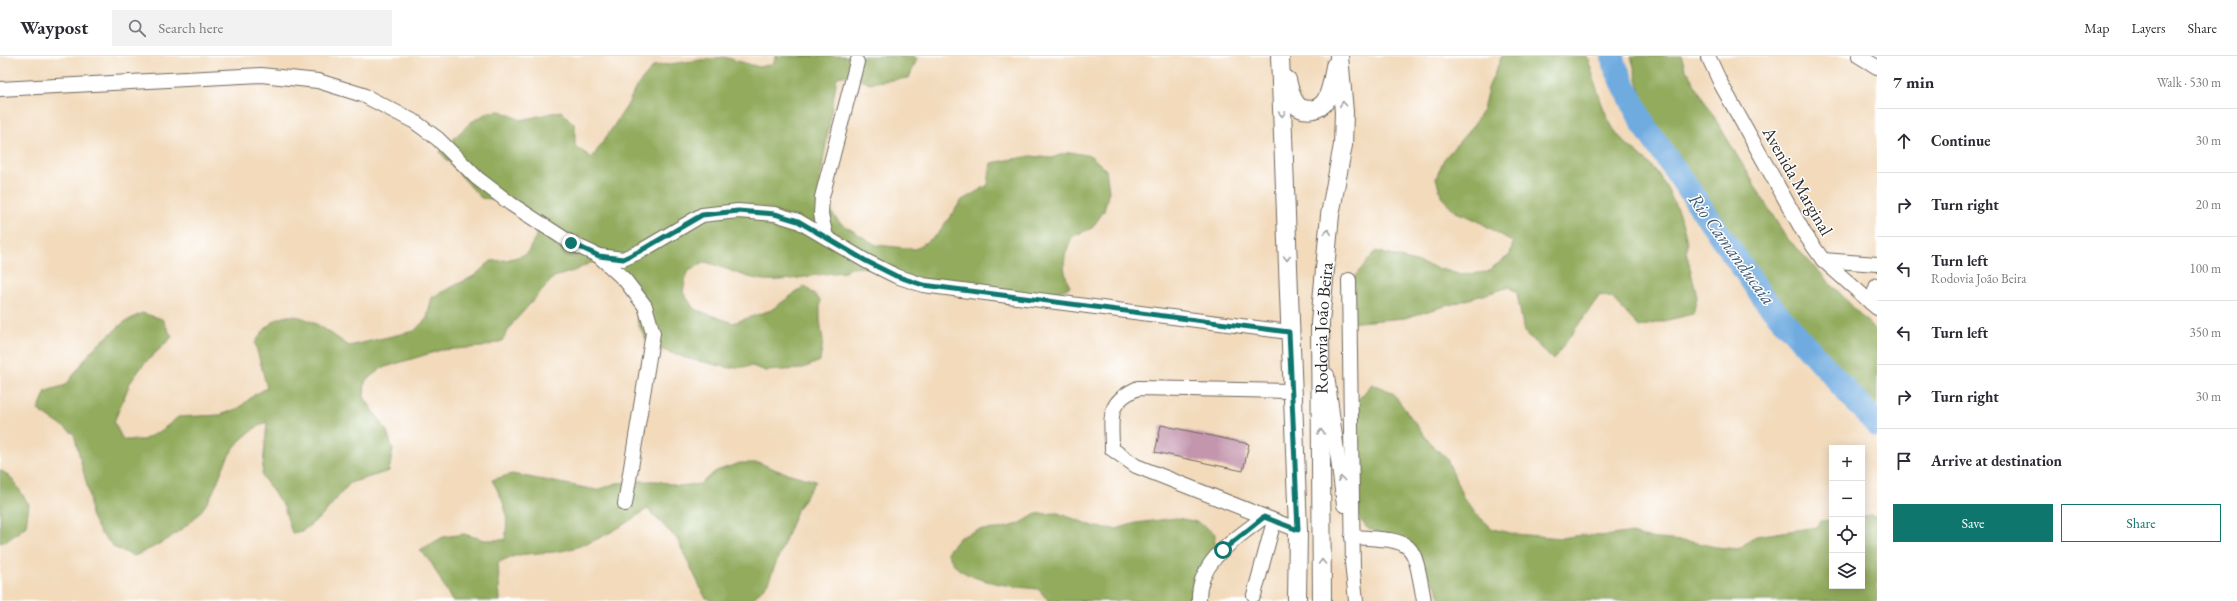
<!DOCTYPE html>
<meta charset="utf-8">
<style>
body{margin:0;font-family:"EB Garamond",serif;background:#f2f2f3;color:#2b2b33}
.controls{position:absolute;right:12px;bottom:12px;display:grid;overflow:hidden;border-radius:0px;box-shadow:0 2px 10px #0003}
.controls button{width:36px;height:36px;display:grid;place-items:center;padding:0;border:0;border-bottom:1px solid #e1e1e2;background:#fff;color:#2b2b33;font:20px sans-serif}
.stop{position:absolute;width:12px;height:12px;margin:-9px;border:3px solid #0f766e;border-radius:50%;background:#fff}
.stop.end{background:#0f766e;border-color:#fff;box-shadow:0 1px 4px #0008}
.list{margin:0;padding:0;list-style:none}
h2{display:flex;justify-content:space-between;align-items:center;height:52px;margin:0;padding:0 16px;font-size:17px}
h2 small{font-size:13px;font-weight:400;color:#7c7c81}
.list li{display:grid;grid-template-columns:26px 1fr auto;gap:12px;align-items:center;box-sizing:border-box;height:64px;padding:0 16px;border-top:1px solid #e1e1e2}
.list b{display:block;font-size:15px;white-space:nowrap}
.list p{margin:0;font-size:13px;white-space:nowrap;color:#7c7c81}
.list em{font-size:13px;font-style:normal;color:#7c7c81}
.actions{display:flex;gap:8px;padding:12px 16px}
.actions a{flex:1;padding:9px 0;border:1px solid #0f766e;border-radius:0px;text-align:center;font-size:14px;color:#0f766e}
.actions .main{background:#0f766e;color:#fff}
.icon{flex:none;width:22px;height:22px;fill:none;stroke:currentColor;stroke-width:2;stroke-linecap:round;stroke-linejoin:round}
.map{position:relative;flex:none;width:1877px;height:545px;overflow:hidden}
header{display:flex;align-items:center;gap:24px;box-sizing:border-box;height:56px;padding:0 20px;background:#fff;border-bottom:1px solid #e1e1e2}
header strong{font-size:19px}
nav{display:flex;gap:22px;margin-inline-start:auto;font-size:14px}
.search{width:280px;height:36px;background:#f2f2f3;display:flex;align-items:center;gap:10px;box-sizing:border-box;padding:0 14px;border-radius:0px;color:#7c7c81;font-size:15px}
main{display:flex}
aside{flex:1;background:#fff}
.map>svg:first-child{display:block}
.forest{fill:#92ab5d;stroke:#5e6b44}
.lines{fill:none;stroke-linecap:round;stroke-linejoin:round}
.river{stroke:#6fabe0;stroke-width:24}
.building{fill:#c496ae}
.minor-casing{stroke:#71685d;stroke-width:16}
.major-casing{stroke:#71685d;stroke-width:20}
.minor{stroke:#fff;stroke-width:14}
.major{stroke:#fff;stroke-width:18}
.oneway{stroke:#a0a0a0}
.route{stroke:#0f766e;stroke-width:5}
.labels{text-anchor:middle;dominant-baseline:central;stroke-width:3;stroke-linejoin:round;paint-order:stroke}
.street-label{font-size:18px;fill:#2b2b2b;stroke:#fff}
.water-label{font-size:19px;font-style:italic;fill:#465e73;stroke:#fff}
</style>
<header>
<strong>Waypost</strong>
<div class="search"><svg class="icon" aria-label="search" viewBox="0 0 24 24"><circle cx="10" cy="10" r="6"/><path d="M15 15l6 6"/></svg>Search here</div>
<nav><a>Map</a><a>Layers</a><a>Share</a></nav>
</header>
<main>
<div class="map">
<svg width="1877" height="545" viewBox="0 0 1877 545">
<rect width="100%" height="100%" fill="#fff"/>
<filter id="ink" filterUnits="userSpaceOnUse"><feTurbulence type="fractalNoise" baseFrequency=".025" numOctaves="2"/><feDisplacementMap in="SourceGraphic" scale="8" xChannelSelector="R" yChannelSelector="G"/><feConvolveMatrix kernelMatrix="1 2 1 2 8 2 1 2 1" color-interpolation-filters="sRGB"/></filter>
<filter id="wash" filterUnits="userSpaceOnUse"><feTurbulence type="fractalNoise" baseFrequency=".012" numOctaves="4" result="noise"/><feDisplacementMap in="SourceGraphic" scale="16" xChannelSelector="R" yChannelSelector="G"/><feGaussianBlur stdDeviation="0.9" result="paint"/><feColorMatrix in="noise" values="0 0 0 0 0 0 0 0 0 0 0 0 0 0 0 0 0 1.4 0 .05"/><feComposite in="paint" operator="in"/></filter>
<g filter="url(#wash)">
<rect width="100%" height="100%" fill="#f2dabb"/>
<g class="forest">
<path d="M776,0H914L917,3L909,22L868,27L849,19L837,21L820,124L824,147L840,167L876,189L915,193L936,180L962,144L988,129L991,107L1031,100L1051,102L1070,96L1091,100L1106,114L1109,135L1104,155L1092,172L1073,180C1063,200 1061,210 1070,231L1023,251L869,211L850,212L845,216C818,217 791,226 764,224C743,222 726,211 705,206L687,216L683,236L694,253L733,267L771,254L805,230L820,244V264L823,285L820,305L801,313L766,315L752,310L731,312L689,303L649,289L638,268L635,246L613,211L592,206L574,215L554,221L513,267L502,285L482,291L441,294L382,312L365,325L364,341L387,375L393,394L389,415L350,427L322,460L302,475L292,477L284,451L262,420L267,366C260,368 255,372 249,377C220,399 223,425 204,451C189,472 157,491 134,500L115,492L101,478L91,459L89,438L74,378L38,354L46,335L66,329L92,294L123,267L142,257L162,263L172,281L143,309L130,327L114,366L123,384H143L162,374L178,361L220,359L239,352L254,339L267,332L255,287C284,238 314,266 349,290L414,275L427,262L432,241L474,220L491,205L507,204L527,198L536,180L531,159L493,143L481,142L440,96L471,66L489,56L501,55L521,64L561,55L575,69V90L592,102L627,50L636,31L654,10L724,1L759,11L773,8Z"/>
<path d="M1502,0H1587C1595,24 1600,50 1613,72C1625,92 1646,100 1658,118C1669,133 1691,178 1686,195L1697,241L1693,258L1639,271L1612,242L1600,239L1553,304L1524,276L1517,237L1510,231L1405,262L1346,267V231L1376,195L1462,219L1486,216L1510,199L1513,186L1476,164L1456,156L1442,142L1436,122L1444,103L1472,71L1483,53L1488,32Z"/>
<path d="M1631,0H1681L1685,12L1785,180L1877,276V355L1823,313L1720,194L1718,166L1704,151L1695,133L1668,102L1643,45Z"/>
<path d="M1372,328L1392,336L1430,387L1447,403L1463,441L1476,458L1493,473L1515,478L1561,482L1582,479L1605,480L1626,477L1648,482L1694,486L1715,491L1738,493L1756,480L1817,471L1820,465L1832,464V530H1862V460L1872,459L1877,461V545H1442L1435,528L1401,485L1367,472L1354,455L1357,345Z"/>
<path d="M740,407H760L779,415L816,425L798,452L768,527L751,545H711L705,541L677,483L647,453C624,469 598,486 570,493C546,500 521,493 498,507L500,545H452L432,508L420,494L443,481L464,478L485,484H505C509,456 505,448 492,424L512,418L597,434L617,427L638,425H658L678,430L700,428L716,415Z"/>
<path d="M0,414C18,424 17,433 29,448L26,470L7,485L0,487Z"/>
<path d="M1058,457L1096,471L1116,473L1136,467L1177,462L1198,466L1215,478L1214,498C1198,513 1191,523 1192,545H1049L1038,533C1015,531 979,527 960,514C954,510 950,502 947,496L960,481L979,474L999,473L1019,468L1036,458Z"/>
</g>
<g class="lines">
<path class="river" d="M1613,0L1614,8L1643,68L1765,244L1877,369"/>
</g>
<g id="blocks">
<path class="building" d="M1161,369L1249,388L1243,415L1155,396Z"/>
</g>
</g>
<g filter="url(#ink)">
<use href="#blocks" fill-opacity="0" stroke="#71685d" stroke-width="1"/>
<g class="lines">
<g class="minor-casing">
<g id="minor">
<path d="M1708,0L1721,28L1804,177L1823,204L1877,252"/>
<path d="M1859,0L1877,11"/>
<path d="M0,33L261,19L318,25L363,39L415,66L438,83L477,122L511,148L571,187L599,200L623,203L641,195L702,159L738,155L775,158L798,165L866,205L896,220L923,229L1289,276"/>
<path d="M826,181L821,158L822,141L857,6"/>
<path d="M599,200L625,224L645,250L653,277L625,448"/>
<path d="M1823,204L1877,208"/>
<path d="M1349,224L1353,515"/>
<path d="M1871,247L1877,229"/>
<path d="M1327,319L1344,449"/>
<path d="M1292,335L1138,332C1105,347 1112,361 1112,393L1136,410L1298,474"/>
<path d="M1352,481C1415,485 1413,482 1424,545"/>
<path d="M1352,506L1356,545"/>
<path d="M1254,539L1274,465"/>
<path d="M1199,545C1197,505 1236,483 1264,461"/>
</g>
</g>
<g class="major-casing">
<g id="major">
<path d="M1280,0L1298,474L1297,545"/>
<path d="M1287,24C1289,31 1290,39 1294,45C1299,56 1315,56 1323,48C1331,40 1333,21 1335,10"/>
<path id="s1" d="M1322,545L1320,267L1330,159L1343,89L1344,56L1339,0"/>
</g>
</g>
<use href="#minor" class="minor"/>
<use href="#major" class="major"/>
</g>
<defs><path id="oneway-chevron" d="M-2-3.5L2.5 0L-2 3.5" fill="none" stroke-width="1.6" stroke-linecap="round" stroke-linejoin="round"/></defs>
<g class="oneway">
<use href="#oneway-chevron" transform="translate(1343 48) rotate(-95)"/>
<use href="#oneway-chevron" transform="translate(1282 58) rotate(89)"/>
<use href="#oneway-chevron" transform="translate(1328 176) rotate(-84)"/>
<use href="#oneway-chevron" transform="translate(1287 202) rotate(89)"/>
<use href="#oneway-chevron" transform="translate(1321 376) rotate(-90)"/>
<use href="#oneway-chevron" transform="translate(1341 423) rotate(-97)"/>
<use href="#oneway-chevron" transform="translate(1322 506) rotate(-90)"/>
</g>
</g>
<g class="lines" filter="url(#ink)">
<path class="route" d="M571,187L599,200L623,203L640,195L702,159L738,155L775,158L798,165L866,205L896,220L923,229L1289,276L1298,474L1264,461L1223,494"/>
</g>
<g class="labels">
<g class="street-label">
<text transform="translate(1798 125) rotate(60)">Avenida Marginal</text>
<text stroke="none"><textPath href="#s1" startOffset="273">Rodovia João Beira</textPath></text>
</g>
<g class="water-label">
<text transform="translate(1732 193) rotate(54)">Rio Camanducaia</text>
</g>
</g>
</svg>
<div class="controls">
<button>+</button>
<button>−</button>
<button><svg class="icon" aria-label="locate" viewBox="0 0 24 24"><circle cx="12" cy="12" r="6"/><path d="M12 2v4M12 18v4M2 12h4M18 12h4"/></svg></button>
<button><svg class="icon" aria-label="layers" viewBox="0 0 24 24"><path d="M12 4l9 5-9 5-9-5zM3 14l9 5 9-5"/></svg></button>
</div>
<div class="stop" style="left:1223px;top:494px"></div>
<div class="stop end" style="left:571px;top:187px"></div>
</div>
<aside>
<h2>7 min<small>Walk · 530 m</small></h2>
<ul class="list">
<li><svg class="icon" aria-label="ahead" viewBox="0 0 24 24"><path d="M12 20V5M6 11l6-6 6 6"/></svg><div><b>Continue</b></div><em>30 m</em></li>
<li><svg class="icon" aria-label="right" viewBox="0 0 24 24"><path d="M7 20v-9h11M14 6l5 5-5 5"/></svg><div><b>Turn right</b></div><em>20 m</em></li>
<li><svg class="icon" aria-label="left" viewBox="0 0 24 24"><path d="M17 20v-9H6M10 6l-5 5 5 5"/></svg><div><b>Turn left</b><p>Rodovia João Beira</p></div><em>100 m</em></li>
<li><svg class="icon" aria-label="left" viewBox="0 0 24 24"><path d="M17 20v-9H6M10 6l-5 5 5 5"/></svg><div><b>Turn left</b></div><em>350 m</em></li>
<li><svg class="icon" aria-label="right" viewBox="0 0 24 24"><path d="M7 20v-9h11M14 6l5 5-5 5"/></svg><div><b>Turn right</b></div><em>30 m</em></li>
<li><svg class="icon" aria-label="arrive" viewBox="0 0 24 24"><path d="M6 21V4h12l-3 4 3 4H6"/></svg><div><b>Arrive at destination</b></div></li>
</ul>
<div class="actions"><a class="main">Save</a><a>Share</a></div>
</aside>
</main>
